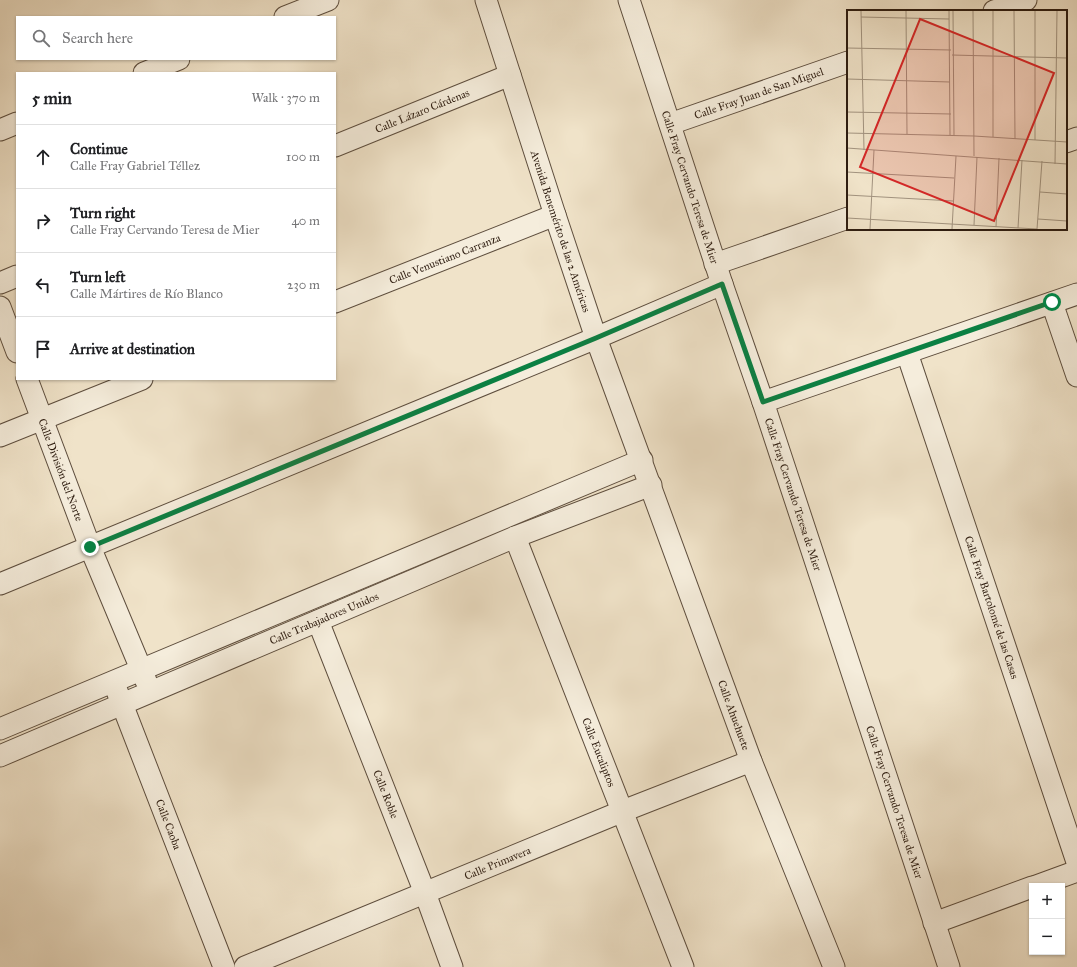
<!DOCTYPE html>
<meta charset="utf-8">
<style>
body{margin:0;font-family:"IM FELL Great Primer",serif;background:#f6f6f6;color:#202124}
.controls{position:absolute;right:12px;bottom:12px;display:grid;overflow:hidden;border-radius:0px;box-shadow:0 1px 3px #0004}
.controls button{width:36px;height:36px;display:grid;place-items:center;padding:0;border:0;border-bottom:1px solid #e0e0e0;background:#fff;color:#202124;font:20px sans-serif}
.stop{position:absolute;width:12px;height:12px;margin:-9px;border:3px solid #0b8043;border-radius:50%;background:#fff}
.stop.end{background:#0b8043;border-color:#fff;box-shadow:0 1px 4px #0008}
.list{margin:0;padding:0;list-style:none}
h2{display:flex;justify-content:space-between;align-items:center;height:52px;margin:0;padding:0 16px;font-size:17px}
h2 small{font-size:13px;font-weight:400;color:#757577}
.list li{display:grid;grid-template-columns:26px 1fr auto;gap:12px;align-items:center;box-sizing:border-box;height:64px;padding:0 16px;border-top:1px solid #e0e0e0}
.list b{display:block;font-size:15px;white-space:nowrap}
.list p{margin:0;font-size:13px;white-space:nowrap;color:#757577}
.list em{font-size:13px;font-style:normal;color:#757577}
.icon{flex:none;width:22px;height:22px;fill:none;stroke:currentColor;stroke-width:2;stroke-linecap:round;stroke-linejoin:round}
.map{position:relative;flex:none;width:1077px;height:967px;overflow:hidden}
.search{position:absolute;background:#fff;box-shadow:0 1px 3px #0004;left:16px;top:16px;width:320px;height:44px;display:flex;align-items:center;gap:10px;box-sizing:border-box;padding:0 14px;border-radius:0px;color:#757577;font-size:15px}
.panel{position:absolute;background:#fff;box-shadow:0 1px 3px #0004;left:16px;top:72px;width:320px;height:308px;border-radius:0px}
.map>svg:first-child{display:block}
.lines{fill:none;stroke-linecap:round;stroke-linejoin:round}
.street-casing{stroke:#5e4e3e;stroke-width:23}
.street{stroke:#f5eddc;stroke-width:21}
.route{stroke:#0b8043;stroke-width:5}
.labels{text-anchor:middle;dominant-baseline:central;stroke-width:3;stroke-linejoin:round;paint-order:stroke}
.street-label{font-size:11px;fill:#2d1c10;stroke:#f5eddc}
.inset-road{fill:none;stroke:#a2937f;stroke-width:1}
.view{fill:#d62828;fill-opacity:0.15;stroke:#d62828;stroke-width:2}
.inset-edge{fill:none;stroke:#2d1c10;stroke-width:2}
</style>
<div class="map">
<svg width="1077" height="967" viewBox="0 0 1077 967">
<rect width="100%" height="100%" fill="#f0e3c9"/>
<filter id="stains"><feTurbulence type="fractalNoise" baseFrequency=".005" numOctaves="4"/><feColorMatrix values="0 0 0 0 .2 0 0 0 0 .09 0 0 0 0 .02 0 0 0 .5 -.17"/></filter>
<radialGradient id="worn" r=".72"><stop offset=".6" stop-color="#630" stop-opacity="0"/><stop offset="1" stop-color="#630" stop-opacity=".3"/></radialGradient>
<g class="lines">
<g class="street-casing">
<g id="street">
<path id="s1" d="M486,0L555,215L596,338L751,761L834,967"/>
<path id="s2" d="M629,0L722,284L763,402L949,967"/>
<path d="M994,11L1026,0"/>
<path d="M285,17L328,0"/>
<path d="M144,73L179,59"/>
<path id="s3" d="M670,124L848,62"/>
<path d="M0,130L17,123"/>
<path d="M1066,142L1077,138"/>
<path id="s4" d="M335,146L510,75"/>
<path d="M715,264L848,218"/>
<path d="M0,283L17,276"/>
<path id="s5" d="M335,302L555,215"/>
<path d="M1052,303L1077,376"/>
<path d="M0,307L17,352"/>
<path id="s6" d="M907,353L1077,862"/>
<path id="s7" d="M27,379L90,547L146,681"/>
<path d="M763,402L1077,294"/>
<path d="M0,436L142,379"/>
<path id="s8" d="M515,537L683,967"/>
<path d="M0,584L596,338L722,284"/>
<path id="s9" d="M318,621L425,893L452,967"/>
<path id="s10" d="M117,691L224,967"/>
<path d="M0,729L642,460"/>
<path id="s11" d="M0,756L515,537L651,485"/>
<path d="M1036,886L1077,871"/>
<path d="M934,923L1032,887"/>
<path id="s12" d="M245,967L623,811L751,761"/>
</g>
</g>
<use href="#street" class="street"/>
</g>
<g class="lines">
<path class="route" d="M90,547L596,338L722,284L763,402L1052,302"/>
</g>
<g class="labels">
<g class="street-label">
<text stroke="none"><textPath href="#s3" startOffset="94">Calle Fray Juan de San Miguel</textPath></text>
<text stroke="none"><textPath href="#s4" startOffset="94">Calle Lázaro Cárdenas</textPath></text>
<text stroke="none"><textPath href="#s2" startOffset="197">Calle Fray Cervando Teresa de Mier</textPath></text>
<text stroke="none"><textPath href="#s1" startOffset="243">Avenida Benemérito de las 2 Américas</textPath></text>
<text stroke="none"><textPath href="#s5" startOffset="118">Calle Venustiano Carranza</textPath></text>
<text stroke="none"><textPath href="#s7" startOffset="97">Calle División del Norte</textPath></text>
<text stroke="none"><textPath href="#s2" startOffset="521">Calle Fray Cervando Teresa de Mier</textPath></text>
<text stroke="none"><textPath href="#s6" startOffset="268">Calle Fray Bartolomé de las Casas</textPath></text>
<text stroke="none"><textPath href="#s11" startOffset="352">Calle Trabajadores Unidos</textPath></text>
<text stroke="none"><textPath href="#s1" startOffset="757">Calle Ahuehuete</textPath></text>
<text stroke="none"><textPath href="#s8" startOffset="231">Calle Eucaliptos</textPath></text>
<text stroke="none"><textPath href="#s9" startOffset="186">Calle Roble</textPath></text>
<text stroke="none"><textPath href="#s2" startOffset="845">Calle Fray Cervando Teresa de Mier</textPath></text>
<text stroke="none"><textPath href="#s10" startOffset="143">Calle Caoba</textPath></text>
<text stroke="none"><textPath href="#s12" startOffset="273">Calle Primavera</textPath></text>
</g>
</g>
<g transform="translate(847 10)">
<rect width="220" height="220" fill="#f0e3c9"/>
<path class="inset-road" d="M14,1L17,140M59,1L60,124M102,1L103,125M106,1L107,126M126,1L127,146M167,1L168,129M14,7L102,9M0,38L104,40M105,45L220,48M0,69L103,72M0,102L104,104M0,123L127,126L220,132M146,127V1M188,130V1M0,138L220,154M208,154L210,1M0,162L107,168M193,182L220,184M0,185L106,191M0,208L190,219M191,209L220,211M127,215L130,147M149,217L152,148M171,218L175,150M23,219L27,140M105,219L109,146M190,219L195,151"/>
<path class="view" d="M73,9L207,63L147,211L13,157Z"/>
<rect width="220" height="220" class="inset-edge"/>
</g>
<rect width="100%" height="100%" filter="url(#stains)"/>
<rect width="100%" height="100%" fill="url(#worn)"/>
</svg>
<div class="controls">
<button>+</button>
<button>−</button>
</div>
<div class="stop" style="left:1052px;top:302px"></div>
<div class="stop end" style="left:90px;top:547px"></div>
<div class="search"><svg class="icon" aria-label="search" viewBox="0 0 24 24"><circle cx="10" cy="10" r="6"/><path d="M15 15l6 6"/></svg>Search here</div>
<section class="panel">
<h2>5 min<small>Walk · 370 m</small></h2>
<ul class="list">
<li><svg class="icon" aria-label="ahead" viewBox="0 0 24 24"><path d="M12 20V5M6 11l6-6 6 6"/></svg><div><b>Continue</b><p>Calle Fray Gabriel Téllez</p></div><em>100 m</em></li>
<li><svg class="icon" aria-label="right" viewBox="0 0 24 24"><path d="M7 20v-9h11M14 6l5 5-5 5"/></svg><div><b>Turn right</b><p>Calle Fray Cervando Teresa de Mier</p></div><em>40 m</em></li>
<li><svg class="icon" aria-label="left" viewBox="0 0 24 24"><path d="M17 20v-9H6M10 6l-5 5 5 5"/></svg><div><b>Turn left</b><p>Calle Mártires de Río Blanco</p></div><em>230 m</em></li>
<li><svg class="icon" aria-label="arrive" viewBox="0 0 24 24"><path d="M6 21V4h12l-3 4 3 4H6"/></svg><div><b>Arrive at destination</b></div></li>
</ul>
</section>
</div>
